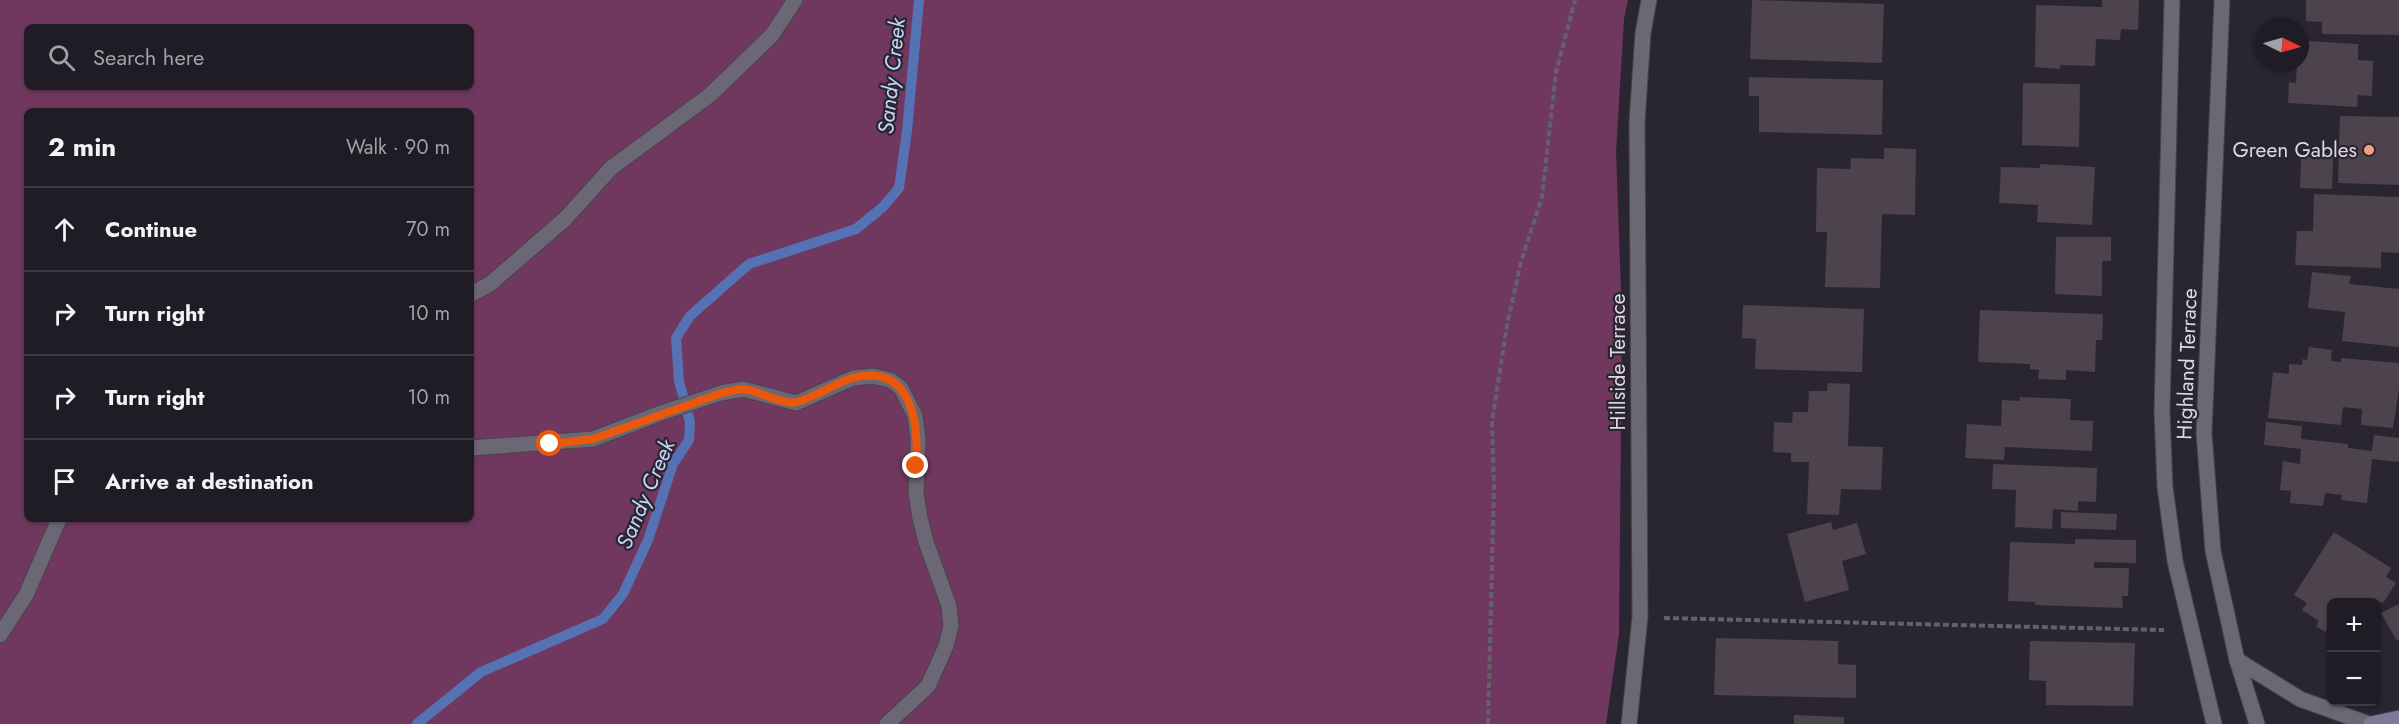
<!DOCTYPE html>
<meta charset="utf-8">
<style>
body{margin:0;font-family:Jost,sans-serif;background:#2d2932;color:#f1f3f6}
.controls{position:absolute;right:18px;bottom:18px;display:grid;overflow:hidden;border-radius:9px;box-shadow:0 2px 4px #0004}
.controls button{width:54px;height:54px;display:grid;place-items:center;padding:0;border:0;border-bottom:2px solid #3d3a42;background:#201c25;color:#f1f3f6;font:30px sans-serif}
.compass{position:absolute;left:2255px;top:18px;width:54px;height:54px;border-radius:50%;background:#201c25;box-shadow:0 2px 4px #0004;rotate:95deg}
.stop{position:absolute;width:18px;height:18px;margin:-14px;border:4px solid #ea580c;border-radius:50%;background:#fff}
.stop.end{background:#ea580c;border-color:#fff;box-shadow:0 2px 6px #0008}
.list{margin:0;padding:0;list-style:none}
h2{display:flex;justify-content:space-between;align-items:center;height:78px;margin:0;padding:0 24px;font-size:26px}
h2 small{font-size:20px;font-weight:400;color:#a2a1a7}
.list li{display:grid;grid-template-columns:39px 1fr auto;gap:18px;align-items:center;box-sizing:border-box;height:84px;padding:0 24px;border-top:2px solid #3d3a42}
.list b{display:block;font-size:22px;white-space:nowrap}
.list em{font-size:20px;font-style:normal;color:#a2a1a7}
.icon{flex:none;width:33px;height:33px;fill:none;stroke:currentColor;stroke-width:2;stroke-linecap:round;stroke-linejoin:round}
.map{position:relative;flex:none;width:2399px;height:724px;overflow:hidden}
.search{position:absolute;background:#201c25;box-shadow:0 2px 4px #0004;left:24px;top:24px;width:450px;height:66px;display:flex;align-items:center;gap:15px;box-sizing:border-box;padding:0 21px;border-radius:9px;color:#a2a1a7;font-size:22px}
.panel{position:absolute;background:#201c25;box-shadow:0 2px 4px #0004;left:24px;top:108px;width:450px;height:414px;border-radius:9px}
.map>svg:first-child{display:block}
.green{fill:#70385e;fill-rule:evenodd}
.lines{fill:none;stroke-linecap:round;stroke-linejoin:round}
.stream{stroke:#5572b4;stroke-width:10}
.building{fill:#4c434d}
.lane-casing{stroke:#47444d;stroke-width:17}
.street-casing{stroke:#47444d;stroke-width:17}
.secondary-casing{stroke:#47444d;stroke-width:17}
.path{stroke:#64616b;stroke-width:4;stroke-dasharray:6 3;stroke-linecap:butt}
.lane{stroke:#6c6774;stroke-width:15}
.street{stroke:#6c6774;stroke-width:15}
.secondary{stroke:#7d7a97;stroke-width:15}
.route{stroke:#ea580c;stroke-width:8}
.poi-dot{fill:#f39f85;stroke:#2a2631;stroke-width:2}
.labels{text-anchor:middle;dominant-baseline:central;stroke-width:4.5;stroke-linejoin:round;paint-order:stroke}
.poi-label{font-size:21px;fill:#dcd9e1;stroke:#2a2631;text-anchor:end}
.street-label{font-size:21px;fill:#dcd9e1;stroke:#2a2631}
.water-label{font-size:22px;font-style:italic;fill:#c4d6fb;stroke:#2a2631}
</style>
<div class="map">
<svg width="2399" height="724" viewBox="0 0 2399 724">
<rect width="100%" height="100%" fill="#2a2631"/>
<path class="green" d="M0,0H1628L1624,19L1616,152L1622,320L1619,634L1606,724H0ZM27,27H471V87H27ZM27,111H471V519H27Z"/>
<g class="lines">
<path class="stream" d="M417,724L481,672L603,619L623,594L648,540L673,464L689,440L690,422L679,381L676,338L690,316L749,264L856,229L883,207L899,188L907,131L919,0"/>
</g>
<g class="building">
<path d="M1752,0L1884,4L1882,63L1750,59Z"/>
<path d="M2102,0H2139L2138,30L2121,29L2120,40L2096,39L2095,66L2060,65V69L2035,67L2036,5L2102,7Z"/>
<path d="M2306,0H2399V35L2322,34V22L2306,21Z"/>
<path d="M2308,41L2358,44V60L2373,61L2372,96L2358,95L2357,107L2288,103L2289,82L2296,83L2297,63H2300V53H2307Z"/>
<path d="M1749,77L1883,80L1882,135L1759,132V96H1749Z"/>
<path d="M2023,83L2080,84L2079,147L2022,145Z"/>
<path d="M2340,116L2399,117V185L2338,183Z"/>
<path d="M1884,148L1916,149L1915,215L1882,214L1880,288L1825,287L1827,232H1816L1817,168L1850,169L1851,158L1884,159Z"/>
<path d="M2301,157H2333L2332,189L2300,188Z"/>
<path d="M2040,164L2095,167L2092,225L2037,222L2038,205L1999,203L2001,167L2040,168Z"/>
<path d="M2314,194L2399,197V253L2381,252V268L2295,265L2297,231H2313Z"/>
<path d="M2056,237H2111V261H2102V296L2055,294Z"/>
<path d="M2312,272L2351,276L2349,284L2399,289V347L2342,341L2345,312L2308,308Z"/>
<path d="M1743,305L1864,309L1862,372L1755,369L1756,339L1742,338Z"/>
<path d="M1980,310L2103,314L2102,340H2096L2095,372L2066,370V380L2038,379L2039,370L2030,369V364L1978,362Z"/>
<path d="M2309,347L2332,350L2331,361L2341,362V358L2399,363V389L2393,428L2361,425L2362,409L2343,407L2341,425L2268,418L2273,372L2289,374V364L2302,365V359L2307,360Z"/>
<path d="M1828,383L1850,384L1848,446L1883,447L1881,490L1841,489L1839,515L1807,514L1809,462H1791V453L1773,452L1774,422L1792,423L1793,412H1808L1809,391H1827Z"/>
<path d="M2020,397L2071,399L2070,420L2093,421L2092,451L2005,447L2004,460L1965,458L1967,424L2001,426L2002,400L2019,401Z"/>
<path d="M2266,422L2302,426L2301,439L2348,444V448L2372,451L2374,435L2399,438V462L2372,459L2367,503L2341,500L2342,495L2325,493L2323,506L2290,503L2291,491L2280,490L2283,461L2300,464L2301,449L2264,445Z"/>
<path d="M1993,464L2097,468L2096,502L2078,501V511L2053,509L2052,529L2015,527L2016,490L1992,489Z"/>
<path d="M2061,512L2117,514L2116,530L2061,528Z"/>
<path d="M1831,522L1833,530L1857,523L1866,554L1842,561L1849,590L1805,602L1787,534Z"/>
<path d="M2334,532L2391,568L2386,577L2396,583L2383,603L2379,602L2376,606V602H2332V621L2325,632L2316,626L2319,621L2302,610L2307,603L2294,595Z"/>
<path d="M2075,539L2136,540V563L2094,562V568H2129L2128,596H2122L2123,608L2035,605V602L2008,601L2010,542L2075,544Z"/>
<path d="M2399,604V640L2397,641L2381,613Z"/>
<path d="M1716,638L1838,641V664L1856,665V698L1714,695Z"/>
<path d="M2030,641L2135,643L2133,706L2046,705V681L2029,680Z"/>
<path d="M1794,715L1844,717V724H1794Z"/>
</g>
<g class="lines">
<g class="lane-casing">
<g id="lane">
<path d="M471,294L490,284L566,218L611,168L710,95L772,35L795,0"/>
<path d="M471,448L593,439L661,413L721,393L743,389L796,403L853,378L873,376L890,380L901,388L915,416L918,438L916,493L920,518L926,542L949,606L951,626L946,646L928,686L887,724"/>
<path d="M0,635L26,595L59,519"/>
</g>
</g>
<g class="street-casing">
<g id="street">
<path d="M2172,0L2162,412L2165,487L2175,561L2214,724"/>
<path d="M2222,0L2204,433L2213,551L2237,660L2257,724"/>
<path d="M2237,660L2300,699L2369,724"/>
<path d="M1629,724L1640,617L1637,122L1643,33L1649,0"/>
</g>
</g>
<g class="secondary-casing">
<path id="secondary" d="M2371,724L2399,718"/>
</g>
<g class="path">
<path d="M1664,618L2164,630"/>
<path d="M1488,724L1494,485L1492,421L1507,325L1521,262L1542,197L1556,72L1575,0"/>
</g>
<use href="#lane" class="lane"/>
<use href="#street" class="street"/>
<use href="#secondary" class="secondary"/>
</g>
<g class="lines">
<path class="route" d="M550,444L593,439L722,393C729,392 737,389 744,389C758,391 786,406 797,402C816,397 833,384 852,378C912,362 919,423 916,466"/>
</g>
<circle class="poi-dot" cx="2369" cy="150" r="6"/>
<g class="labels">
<g class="poi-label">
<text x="2357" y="150">Green Gables</text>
</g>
<g class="street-label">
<text transform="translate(1618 362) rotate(-90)">Hillside Terrace</text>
<text transform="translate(2187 364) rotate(-88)">Highland Terrace</text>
</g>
<g class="water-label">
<text transform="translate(891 76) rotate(-84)">Sandy Creek</text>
<text transform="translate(645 494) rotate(-67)">Sandy Creek</text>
</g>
</g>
</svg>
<div class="controls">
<button>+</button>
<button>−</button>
</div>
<svg class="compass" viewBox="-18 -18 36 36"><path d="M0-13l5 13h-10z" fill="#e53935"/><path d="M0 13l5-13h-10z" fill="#a2a1a7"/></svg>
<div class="stop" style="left:550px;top:444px"></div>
<div class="stop end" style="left:916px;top:466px"></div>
<div class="search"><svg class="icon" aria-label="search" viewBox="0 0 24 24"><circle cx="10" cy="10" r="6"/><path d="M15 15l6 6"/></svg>Search here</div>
<section class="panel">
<h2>2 min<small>Walk · 90 m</small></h2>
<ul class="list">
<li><svg class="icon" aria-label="ahead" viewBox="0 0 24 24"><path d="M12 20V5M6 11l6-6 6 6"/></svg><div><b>Continue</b></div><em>70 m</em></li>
<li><svg class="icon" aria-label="right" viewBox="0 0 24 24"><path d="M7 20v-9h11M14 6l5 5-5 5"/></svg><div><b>Turn right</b></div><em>10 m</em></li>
<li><svg class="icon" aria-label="right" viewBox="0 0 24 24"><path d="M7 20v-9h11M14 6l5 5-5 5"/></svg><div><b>Turn right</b></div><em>10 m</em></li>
<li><svg class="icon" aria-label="arrive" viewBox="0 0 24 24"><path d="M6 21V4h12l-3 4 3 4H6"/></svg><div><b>Arrive at destination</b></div></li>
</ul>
</section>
</div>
